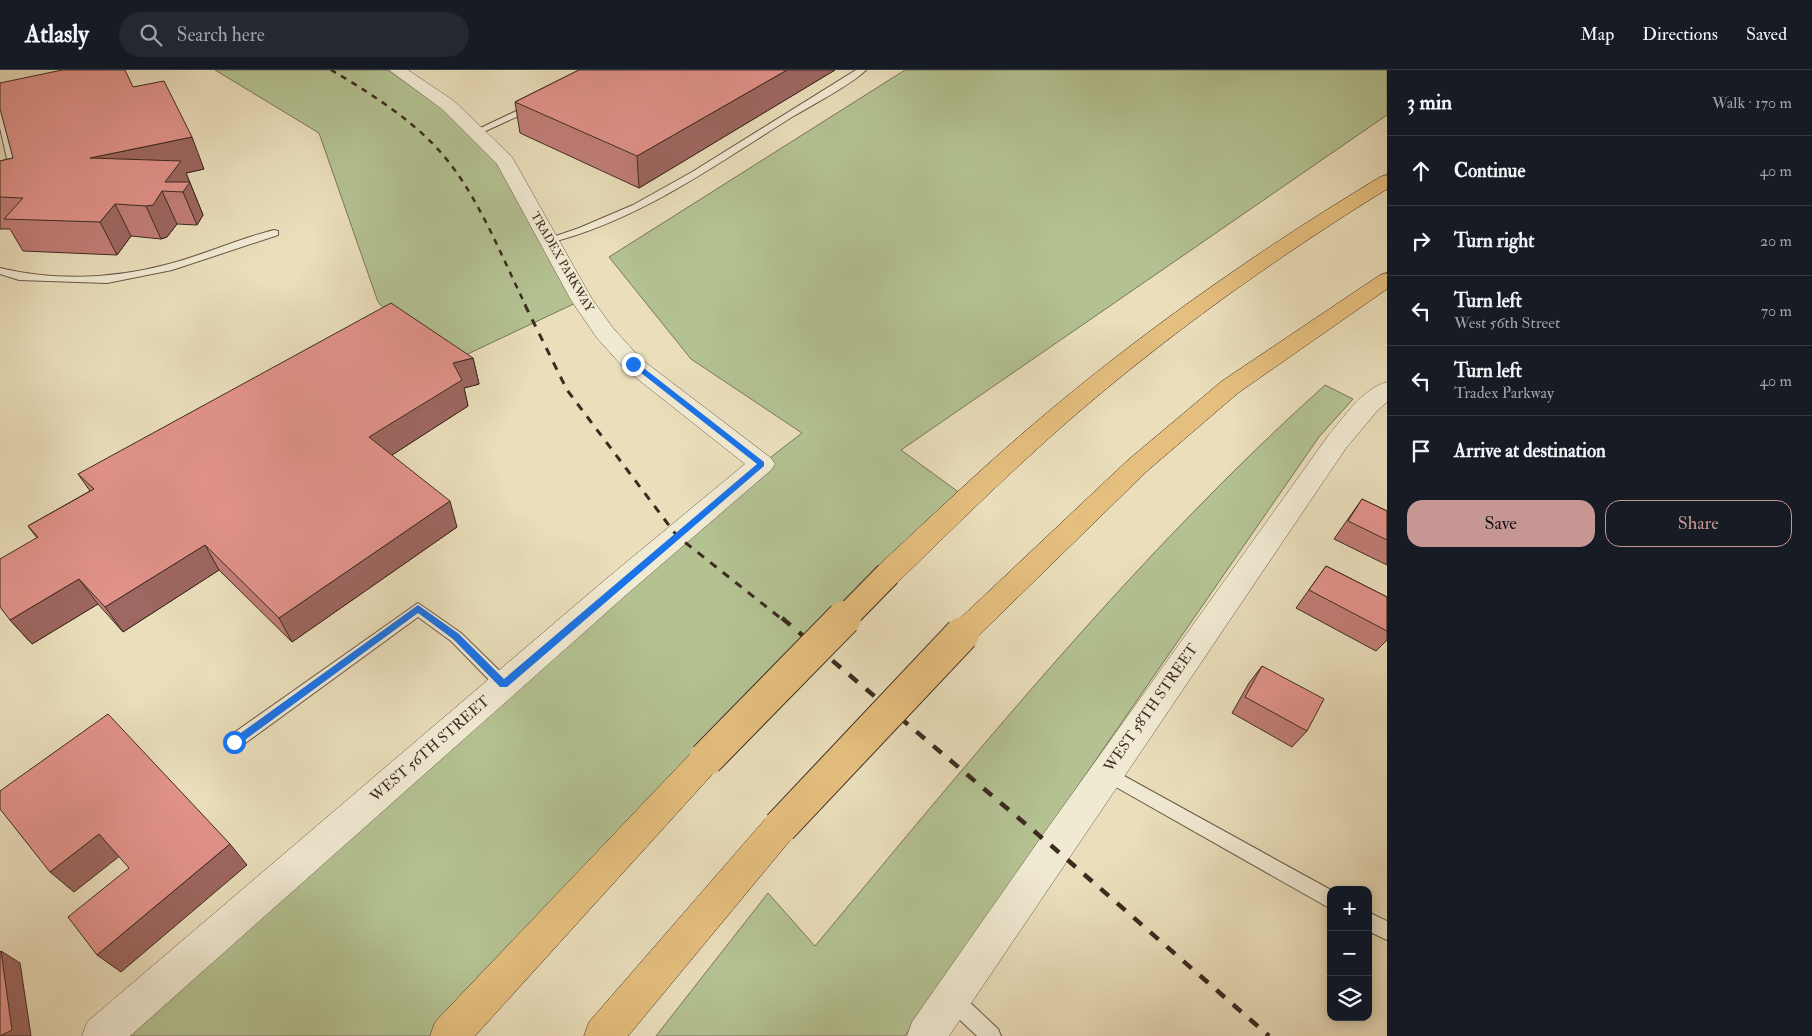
<!DOCTYPE html>
<meta charset="utf-8">
<style>
body{margin:0;font-family:"IM FELL Double Pica",serif;background:#242831;color:#f1f3f6}
.controls{position:absolute;right:15px;bottom:15px;display:grid;overflow:hidden;border-radius:10px;box-shadow:0 2px 12px #0003}
.controls button{width:45px;height:45px;display:grid;place-items:center;padding:0;border:0;border-bottom:1px solid #363941;background:#171b24;color:#f1f3f6;font:25px sans-serif}
.stop{position:absolute;width:15px;height:15px;margin:-11px;border:4px solid #1a73e8;border-radius:50%;background:#fff}
.stop.end{background:#1a73e8;border-color:#fff;box-shadow:0 1px 5px #0008}
.list{margin:0;padding:0;list-style:none}
h2{display:flex;justify-content:space-between;align-items:center;height:65px;margin:0;padding:0 20px;font-size:21px}
h2 small{font-size:16px;font-weight:400;color:#9ea1a6}
.list li{display:grid;grid-template-columns:32px 1fr auto;gap:15px;align-items:center;box-sizing:border-box;height:70px;padding:0 20px;border-top:1px solid #363941}
.list b{display:block;font-size:19px;white-space:nowrap}
.list p{margin:0;font-size:16px;white-space:nowrap;color:#9ea1a6}
.list em{font-size:16px;font-style:normal;color:#9ea1a6}
.actions{display:flex;gap:10px;padding:15px 20px}
.actions a{flex:1;padding:11px 0;border:1px solid #c59692;border-radius:15px;text-align:center;font-size:18px;color:#c59692}
.actions .main{background:#c59692;color:#111}
.icon{flex:none;width:28px;height:28px;fill:none;stroke:currentColor;stroke-width:2;stroke-linecap:round;stroke-linejoin:round}
.map{position:relative;flex:none;width:1387px;height:966px;overflow:hidden}
header{display:flex;align-items:center;gap:30px;box-sizing:border-box;height:70px;padding:0 25px;background:#171b24;border-bottom:1px solid #363941}
header strong{font-size:24px}
nav{display:flex;gap:28px;margin-inline-start:auto;font-size:18px}
.search{width:350px;height:45px;background:#242831;display:flex;align-items:center;gap:12px;box-sizing:border-box;padding:0 18px;border-radius:28px;color:#9ea1a6;font-size:19px}
main{display:flex}
aside{flex:1;background:#171b24}
.map>svg:first-child{display:block}
.green{fill:#b4c292;stroke:#787659}
.lines{fill:none;stroke-linecap:round;stroke-linejoin:round}
.lane-casing{stroke:#685747;stroke-width:2}
.street-casing{stroke:#685747;stroke-width:1}
.highway-casing{stroke:#3d2a20;stroke-width:1}
.lane{fill:#f1ead3;fill-rule:evenodd}
.street{fill:#f1ead3;fill-rule:evenodd}
.highway{fill:#e5bf7e;fill-rule:evenodd}
.rail-far2{stroke:#3d2a20;stroke-width:2.5;stroke-dasharray:6 6;stroke-linecap:butt}
.rail-far1{stroke:#3d2a20;stroke-width:3;stroke-dasharray:8 8;stroke-linecap:butt}
.rail{stroke:#3d2a20;stroke-width:4.5;stroke-dasharray:11 11;stroke-linecap:butt}
.highway-bridge-far1-casing{stroke:#3d2a20;stroke-width:27;stroke-linecap:butt}
.highway-bridge-casing{stroke:#3d2a20;stroke-width:36;stroke-linecap:butt}
.highway-bridge-far1{stroke:#e5bf7e;stroke-width:25}
.highway-bridge{stroke:#e5bf7e;stroke-width:34}
.wall{fill:#c27e78;stroke:#3d2a20}
.shaded-wall{fill:#9e6761;stroke:#3d2a20}
.building{fill:#e2938b;stroke:#3d2a20}
.route{fill:#1a73e8}
.labels{text-anchor:middle;dominant-baseline:central;stroke-width:4;stroke-linejoin:round;paint-order:stroke}
.far-street-label{font-size:12px;fill:#3d2a20;stroke:#f1ead3}
.street-label{font-size:15px;fill:#3d2a20;stroke:#f1ead3}
</style>
<header>
<strong>Atlasly</strong>
<div class="search"><svg class="icon" aria-label="search" viewBox="0 0 24 24"><circle cx="10" cy="10" r="6"/><path d="M15 15l6 6"/></svg>Search here</div>
<nav><a>Map</a><a>Directions</a><a>Saved</a></nav>
</header>
<main>
<div class="map">
<svg width="1387" height="966" viewBox="0 0 1387 966">
<rect width="100%" height="100%" fill="#eadebb"/>
<filter id="stains"><feTurbulence type="fractalNoise" baseFrequency=".004" numOctaves="4"/><feColorMatrix values="0 0 0 0 .2 0 0 0 0 .09 0 0 0 0 .02 0 0 0 .5 -.17"/></filter>
<radialGradient id="worn" r=".72"><stop offset=".6" stop-color="#630" stop-opacity="0"/><stop offset="1" stop-color="#630" stop-opacity=".3"/></radialGradient>
<g class="green">
<path d="M215,0H397L505,91L582,230L438,298L378,232L319,63Z"/>
<path d="M905,0H1387V45L901,380L968,429L449,966H101L762,394L802,363L691,289L609,187Z"/>
<path d="M1325,315L1353,329L1319,367L905,966H656L768,823L815,876C977,682 1136,485 1325,315Z"/>
</g>
<g class="lines">
<g class="lane-casing">
<g id="lane">
<path d="M856,0H866C851,15 812,35 792,47C715,95 638,151 549,173L544,170L579,158L633,135L692,102Z"/>
<path d="M533,33L537,36L536,38L479,64L472,62Z"/>
<path d="M0,36L4,39L17,90L0,103V95L7,89L0,58Z"/>
<path d="M274,160L278,161V165L172,200L107,213L19,210L0,204V198C53,211 112,209 165,195C202,186 237,169 274,160Z"/>
<path d="M418,533L461,563L509,610L512,615L509,620L504,621L499,620L451,571L418,547L240,677L234,679L228,677L226,672L228,667Z"/>
<path d="M1106,696L1331,820V839L1100,708L1098,703L1100,698Z"/>
<path d="M1368,842L1387,851V870L1368,861Z"/>
<path d="M952,920L959,922L998,959L1001,966H977L945,936L943,929L945,922Z"/>
</g>
</g>
<g class="street-casing">
<g id="street">
<path d="M389,0H408L454,31L512,87L592,229L613,258L641,289L771,388L775,394L771,400L626,525L130,966H82L87,952L606,509L745,394L625,299L597,268L571,230L497,94L442,39Z"/>
<path d="M1387,312V332L1377,341L1346,378L949,966H907L912,952L1042,766L1328,366C1344,347 1362,319 1387,312Z"/>
</g>
</g>
<g class="highway-casing">
<g id="highway">
<path d="M1387,105V119C1274,189 1166,266 1066,353C1008,404 953,458 898,512L888,515L878,512L874,504L878,496C934,444 990,390 1049,341C1153,254 1264,177 1380,107Z"/>
<path d="M1387,203V219L1238,323L1146,402L972,572L962,576L952,572L947,564L952,556L1128,390L1222,311L1380,205Z"/>
<path d="M706,675L717,679L722,689L717,699L475,966H430L435,952L695,679Z"/>
<path d="M780,741L792,746L797,757L792,768L628,966H584L589,952L768,746Z"/>
</g>
</g>
<use href="#lane" class="lane"/>
<use href="#street" class="street"/>
<use href="#highway" class="highway"/>
<path class="rail-far2" d="M331,0C364,19 406,46 433,74C476,118 499,182 526,236"/>
<path class="rail-far1" d="M525,235L567,320L677,466L783,550"/>
<path class="rail" d="M782,548L1054,778L1269,966"/>
<g class="highway-bridge-far1-casing">
<path id="highway-bridge-far1" d="M843,550L888,504"/>
</g>
<g class="highway-bridge-casing">
<g id="highway-bridge">
<path d="M706,689L844,548"/>
<path d="M780,757L962,564"/>
</g>
</g>
<use href="#highway-bridge-far1" class="highway-bridge-far1"/>
<use href="#highway-bridge" class="highway-bridge"/>
</g>
<g class="wall">
<path d="M579,0H835L639,118L520,63L515,32Z"/>
<path d="M133,17L204,99L186,103L203,145L197,155L177,154L167,167L161,169L131,166L117,185L23,181L10,159H0V91L13,88Z"/>
<path d="M473,288L479,314L464,318L468,336L392,385L457,457L292,572L219,500L123,562L98,534L32,574L10,550L37,468L28,456L90,421L78,404Z"/>
<path d="M1362,429L1387,441V495L1334,469Z"/>
<path d="M1326,496L1387,527V570L1376,581L1296,538Z"/>
<path d="M1262,596L1307,661L1292,677L1232,643L1249,613Z"/>
</g>
<g class="shaded-wall">
<path d="M787,0H835L639,118L637,86Z"/>
<path d="M192,67L204,99L186,103L203,145L197,155L183,122L90,88Z"/>
<path d="M162,121L177,154L167,167L161,169L146,136Z"/>
<path d="M115,134L131,166L117,185L100,152Z"/>
<path d="M473,288L479,314L464,318L468,336L378,394L369,367L453,293Z"/>
<path d="M450,431L457,457L292,572L279,548Z"/>
<path d="M205,475L219,500L123,562L105,537Z"/>
<path d="M79,509L98,534L32,574L10,550Z"/>
<path d="M99,764L121,785L74,822L50,802Z"/>
<path d="M230,774L247,795L121,902L97,885Z"/>
<path d="M1,881L20,893L31,966H0Z"/>
</g>
<g class="building">
<path d="M62,0H125L133,17L164,11L192,67L90,88L181,91L165,112H190L183,122L162,121L153,135L146,136L115,134L100,152L4,149L23,128L0,127V91L13,88L0,39V13Z"/>
<path d="M579,0H787L637,86L515,32Z"/>
<path d="M391,233L473,288L453,293L462,310L369,367L450,431L279,548L205,475L105,537L79,509L10,550L0,537V489L38,467L28,456L94,419L78,404Z"/>
<path d="M1362,429L1387,441V470L1348,451Z"/>
<path d="M1326,496L1387,527V561L1309,520Z"/>
<path d="M1262,596L1324,629L1307,661L1245,627Z"/>
<path d="M108,644L230,774L97,885L68,847L129,798L99,764L50,802L0,739V721Z"/>
<path d="M1,881L12,960L0,966V882Z"/>
</g>
<path class="route" d="M631,292H636L764,392V396L507,617H500L453,569L418,543L238,675H231V670L418,535L459,564L504,609L757,394L631,295Z"/>
<g class="labels">
<g class="far-street-label">
<text transform="translate(562 192) rotate(60)">TRADEX PARKWAY</text>
</g>
<g class="street-label">
<text transform="translate(1151 638) rotate(-55)">WEST 58TH STREET</text>
<text transform="translate(430 679) rotate(-41)">WEST 56TH STREET</text>
</g>
</g>
<rect width="100%" height="100%" filter="url(#stains)"/>
<rect width="100%" height="100%" fill="url(#worn)"/>
</svg>
<div class="controls">
<button>+</button>
<button>−</button>
<button><svg class="icon" aria-label="layers" viewBox="0 0 24 24"><path d="M12 4l9 5-9 5-9-5zM3 14l9 5 9-5"/></svg></button>
</div>
<div class="stop" style="left:234px;top:672px"></div>
<div class="stop end" style="left:633px;top:294px"></div>
</div>
<aside>
<h2>3 min<small>Walk · 170 m</small></h2>
<ul class="list">
<li><svg class="icon" aria-label="ahead" viewBox="0 0 24 24"><path d="M12 20V5M6 11l6-6 6 6"/></svg><div><b>Continue</b></div><em>40 m</em></li>
<li><svg class="icon" aria-label="right" viewBox="0 0 24 24"><path d="M7 20v-9h11M14 6l5 5-5 5"/></svg><div><b>Turn right</b></div><em>20 m</em></li>
<li><svg class="icon" aria-label="left" viewBox="0 0 24 24"><path d="M17 20v-9H6M10 6l-5 5 5 5"/></svg><div><b>Turn left</b><p>West 56th Street</p></div><em>70 m</em></li>
<li><svg class="icon" aria-label="left" viewBox="0 0 24 24"><path d="M17 20v-9H6M10 6l-5 5 5 5"/></svg><div><b>Turn left</b><p>Tradex Parkway</p></div><em>40 m</em></li>
<li><svg class="icon" aria-label="arrive" viewBox="0 0 24 24"><path d="M6 21V4h12l-3 4 3 4H6"/></svg><div><b>Arrive at destination</b></div></li>
</ul>
<div class="actions"><a class="main">Save</a><a>Share</a></div>
</aside>
</main>
